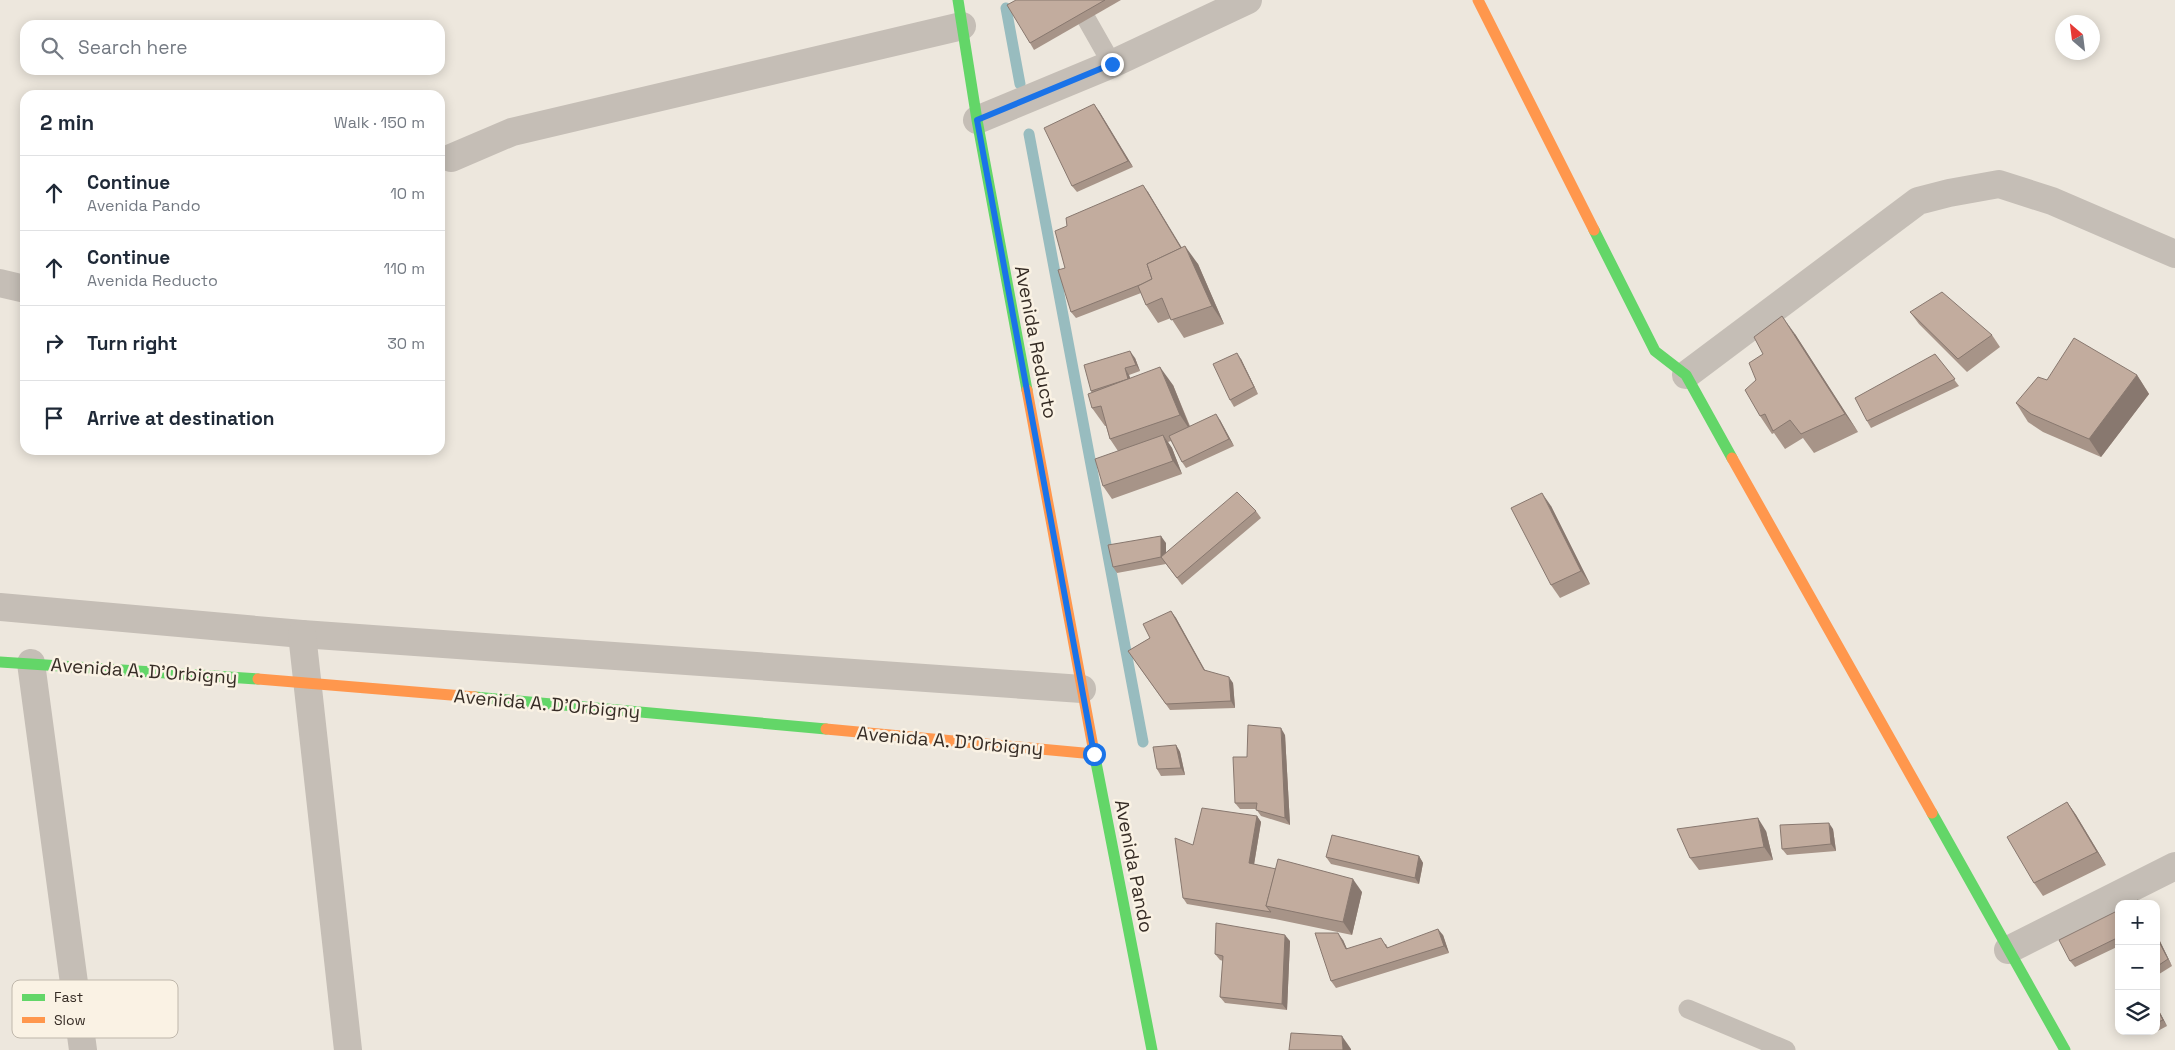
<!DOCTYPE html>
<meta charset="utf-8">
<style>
body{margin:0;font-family:"Space Grotesk",sans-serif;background:#f6f6f7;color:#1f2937}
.controls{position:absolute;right:15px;bottom:15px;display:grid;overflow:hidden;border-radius:10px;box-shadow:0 2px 12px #0003}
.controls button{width:45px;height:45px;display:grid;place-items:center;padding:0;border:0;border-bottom:1px solid #e0e1e3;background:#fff;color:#1f2937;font:25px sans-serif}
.compass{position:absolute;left:2055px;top:15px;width:45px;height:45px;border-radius:50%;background:#fff;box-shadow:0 2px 12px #0003;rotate:332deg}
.stop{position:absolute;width:15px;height:15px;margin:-11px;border:4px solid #1a73e8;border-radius:50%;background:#fff}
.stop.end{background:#1a73e8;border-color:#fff;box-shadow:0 1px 5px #0008}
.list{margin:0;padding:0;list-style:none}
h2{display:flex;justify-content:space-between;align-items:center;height:65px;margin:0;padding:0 20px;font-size:21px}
h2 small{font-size:16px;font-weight:400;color:#747a83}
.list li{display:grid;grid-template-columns:32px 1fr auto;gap:15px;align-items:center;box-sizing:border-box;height:75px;padding:0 20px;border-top:1px solid #e0e1e3}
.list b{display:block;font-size:19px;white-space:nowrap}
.list p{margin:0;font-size:16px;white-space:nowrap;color:#747a83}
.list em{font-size:16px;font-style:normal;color:#747a83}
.icon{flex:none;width:28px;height:28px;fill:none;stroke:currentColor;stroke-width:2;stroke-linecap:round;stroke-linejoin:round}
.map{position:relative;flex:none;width:2175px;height:1050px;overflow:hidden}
.search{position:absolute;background:#fff;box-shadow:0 2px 12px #0003;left:20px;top:20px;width:425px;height:55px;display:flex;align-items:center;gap:12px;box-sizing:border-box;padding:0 18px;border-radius:15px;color:#747a83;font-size:19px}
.panel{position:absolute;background:#fff;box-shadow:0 2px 12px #0003;left:20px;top:90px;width:425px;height:365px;border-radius:15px}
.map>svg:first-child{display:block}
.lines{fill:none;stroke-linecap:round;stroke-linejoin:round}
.stream{stroke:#98bcbf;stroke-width:11}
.lane{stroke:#c5beb6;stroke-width:19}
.street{stroke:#c5beb6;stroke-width:28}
.fast{stroke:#63d668;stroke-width:11}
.slow{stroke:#ff974d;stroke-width:11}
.wall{fill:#a79488}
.shaded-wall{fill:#88786f}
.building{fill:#c2ac9e;stroke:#88786f}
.route{stroke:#1a73e8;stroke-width:6}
.labels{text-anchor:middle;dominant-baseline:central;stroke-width:5;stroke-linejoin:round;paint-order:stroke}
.street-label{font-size:19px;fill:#362c25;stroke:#faf2e4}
.key{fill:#faf2e4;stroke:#bfb7ab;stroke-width:1}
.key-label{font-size:14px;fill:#362c25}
</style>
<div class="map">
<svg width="2175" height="1050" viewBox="0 0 2175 1050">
<rect width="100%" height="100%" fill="#ede7dd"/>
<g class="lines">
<g class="stream">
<path d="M1006,8L1020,84"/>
<path d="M1029,134L1143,742"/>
</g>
<g class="lane">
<path d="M1087,20L1112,64"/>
<path d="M1688,1009L1786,1050"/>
</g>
<g class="street">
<path d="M977,120L1112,64L1248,0"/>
<path d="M451,158L512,132L962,26"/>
<path d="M0,283L25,289"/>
<path d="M1686,375L1918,201L1949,193L1999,184L2052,201L2175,254"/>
<path d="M0,607L302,634L1082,689"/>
<path d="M302,634L348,1050"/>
<path d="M31,663L83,1050"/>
<path d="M2008,950L2175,866"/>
</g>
<g class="fast">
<path d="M958,0L977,120L1027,390"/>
<path d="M1594,230L1655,351L1686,375L1732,458"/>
<path d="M0,662L258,679"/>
<path d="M475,697L826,729"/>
<path d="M1093,747L1152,1050"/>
<path d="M1932,813L2065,1050"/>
</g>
<g class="slow">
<path d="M1478,0L1594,230"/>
<path d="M1027,390L1093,747"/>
<path d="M1732,458L1932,813"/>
<path d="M258,679L475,697"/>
<path d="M826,729L1094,754"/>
</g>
</g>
<g class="wall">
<path d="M1016,0H1121L1034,50L1030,43Z"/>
<path d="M1099,111L1133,167L1077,192L1072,186Z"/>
<path d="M1148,192L1181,248L1198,264L1224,324L1184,338L1171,318L1158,323L1146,305L1141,293L1076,318L1071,312Z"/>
<path d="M1910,312L1992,335L2000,347L1967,372L1919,324Z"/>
<path d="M1795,334L1858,432L1814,453L1803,438L1785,449L1774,433L1772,434L1760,416L1756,380L1763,354Z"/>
<path d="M1935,354L1959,386L1871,428L1867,421Z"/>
<path d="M1135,358L1140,371L1129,375L1130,378L1173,385L1190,426L1220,420L1234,446L1186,468L1182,462L1171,441L1168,442L1172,448L1182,474L1112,499L1103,486L1118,451L1110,439L1106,426H1105L1092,408V393L1091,391Z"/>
<path d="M1241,359L1258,394L1234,407L1230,400Z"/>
<path d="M2137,375L2149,394L2101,457L2043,432L2028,422L2016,403L2047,380Z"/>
<path d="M1551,506L1590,584L1560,598L1551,585Z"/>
<path d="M1256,511L1261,518L1182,585L1166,564L1117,573L1113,567L1166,543V553Z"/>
<path d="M1171,611L1176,618L1205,670L1233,683L1235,708L1170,710L1128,651L1150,638Z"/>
<path d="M1285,735L1290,825L1261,816L1256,809H1240L1235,803L1247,757Z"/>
<path d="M1176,745L1180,752L1185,775L1161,776L1157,769Z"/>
<path d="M2067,802L2076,815L2106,865L2043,896L2034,883Z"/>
<path d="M1257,816L1261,822L1254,865L1362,892L1352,935L1275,919L1187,904L1183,898L1193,845Z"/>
<path d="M1833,829L1836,851L1787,855L1782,849Z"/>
<path d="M1766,831L1773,860L1699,870L1690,858Z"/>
<path d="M1419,856L1423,863L1419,884L1331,864L1326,857Z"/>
<path d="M2119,910V946L2075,967L2070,961Z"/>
<path d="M2156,933L2172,966L2156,976Z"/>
<path d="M1443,935L1449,953L1336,988L1331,981L1343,940L1347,949L1386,944L1388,948Z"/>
<path d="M1290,941L1287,1010L1225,1003L1220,997L1223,961L1220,960L1215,954Z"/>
<path d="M2156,1005L2167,1026L2154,1033L2153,1031H2156Z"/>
</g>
<g class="shaded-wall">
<path d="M1094,104L1099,111L1133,167L1128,161Z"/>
<path d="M1143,185L1148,192L1193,266L1188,260Z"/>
<path d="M1185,246L1198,264L1224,324L1212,306Z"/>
<path d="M1782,316L1795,334L1858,432L1845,414Z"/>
<path d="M1130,351L1135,358L1140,371L1136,365Z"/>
<path d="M1237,353L1241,359L1258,394L1254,387Z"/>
<path d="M1160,367L1173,385L1192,433L1180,415Z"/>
<path d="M1125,368L1129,375L1133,386L1128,379Z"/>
<path d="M2137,375L2149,394L2101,457L2089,439Z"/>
<path d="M1216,414L1220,420L1234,446L1229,439Z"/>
<path d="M1163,435L1172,448L1182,474L1173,461Z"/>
<path d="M1542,493L1551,506L1590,584L1581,571Z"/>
<path d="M1161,536L1166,543V563L1161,557Z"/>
<path d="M1171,611L1176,618L1208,676L1204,670Z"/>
<path d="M1229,677L1233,683L1235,708L1231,701Z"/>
<path d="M1281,728L1285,735L1290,825L1285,818Z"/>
<path d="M1176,745L1180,752L1185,775L1181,768Z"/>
<path d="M2067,802L2076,815L2106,865L2097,852Z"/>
<path d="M1257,816L1261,822L1253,870L1249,863Z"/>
<path d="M1758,818L1766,831L1773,860L1764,847Z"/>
<path d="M1829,823L1833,829L1836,851L1831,844Z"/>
<path d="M1419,856L1423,863L1419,884L1415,878Z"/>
<path d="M1353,879L1362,892L1352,935L1343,922Z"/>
<path d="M1438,929L1443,935L1449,953L1444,946Z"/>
<path d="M1338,933L1343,940L1350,956L1346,949Z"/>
<path d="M2156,933L2172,966L2168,959L2156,936Z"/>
<path d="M1285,935L1290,941L1287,1010L1282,1004Z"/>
<path d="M2156,1005L2167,1026L2163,1020L2156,1007Z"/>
<path d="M1342,1036L1351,1049V1050H1343Z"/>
</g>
<g class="building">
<path d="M1016,0H1105L1030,43L1007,5Z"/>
<path d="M1094,104L1128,161L1072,186L1044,128Z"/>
<path d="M1143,185L1181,248L1147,264L1152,279L1142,284L1071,312L1058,270L1065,268L1055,231L1067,226L1066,218Z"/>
<path d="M1185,246L1212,306L1171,320L1162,298L1146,305L1138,286L1152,279L1147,264Z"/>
<path d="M1942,292L1992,335L1958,359L1910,312Z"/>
<path d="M1782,316L1845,414L1801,434L1790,420L1773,431L1765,414L1760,416L1745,390L1756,380L1749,363L1763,354L1754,337Z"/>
<path d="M2074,338L2137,375L2089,439L2031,414L2016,403L2038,377L2047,380Z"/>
<path d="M1130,351L1136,365L1125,368L1128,379L1091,391L1084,365Z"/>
<path d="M1237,353L1254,387L1230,400L1213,364Z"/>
<path d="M1935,354L1955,379L1867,421L1855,398Z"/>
<path d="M1160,367L1180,415L1110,439L1101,406L1092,408L1088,394Z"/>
<path d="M1216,414L1229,439L1182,462L1169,436Z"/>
<path d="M1163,435L1173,461L1103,486L1095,459Z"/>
<path d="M1237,492L1256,511L1177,578L1161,557Z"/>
<path d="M1542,493L1581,571L1551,585L1511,508Z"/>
<path d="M1161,536V557L1113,567L1108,545Z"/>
<path d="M1171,611L1204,670L1229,677L1231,701L1166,704L1128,651L1150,638L1143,624Z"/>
<path d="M1248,725L1281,728L1285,818L1256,810L1257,803H1235L1233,757H1247Z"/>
<path d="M1176,745L1181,768L1157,769L1153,747Z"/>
<path d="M2067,802L2097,852L2034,883L2007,837Z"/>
<path d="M1202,808L1257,816L1249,863L1276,869L1266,906L1271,912L1183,898L1175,838L1193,845Z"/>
<path d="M1758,818L1764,847L1690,858L1677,829Z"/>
<path d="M1829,823L1831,844L1782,849L1780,825Z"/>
<path d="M1332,835L1419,856L1415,878L1326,857Z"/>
<path d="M1278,859L1353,879L1343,922L1266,906Z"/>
<path d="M2138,900L2140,904H2130Z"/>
<path d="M2119,910V937L2070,961L2059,940Z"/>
<path d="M1216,923L1285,935L1282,1004L1220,997L1223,956L1215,954Z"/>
<path d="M1438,929L1444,946L1331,981L1315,933H1338L1346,949L1381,938L1387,948Z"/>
<path d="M2156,936L2168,959L2156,967Z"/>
<path d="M2119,993V1000L2116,994Z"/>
<path d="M2156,1007L2163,1020L2156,1023Z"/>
<path d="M1291,1033L1342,1036L1343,1050H1289Z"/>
</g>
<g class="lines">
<path class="route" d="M1094,754L977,120L1112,64"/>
</g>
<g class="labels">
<g class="street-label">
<text transform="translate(1036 342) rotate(79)">Avenida Reducto</text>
<text transform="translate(144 671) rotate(4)">Avenida A. D'Orbigny</text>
<text transform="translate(547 704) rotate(5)">Avenida A. D'Orbigny</text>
<text transform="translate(950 741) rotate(5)">Avenida A. D'Orbigny</text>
<text transform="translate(1134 866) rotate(79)">Avenida Pando</text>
</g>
</g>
<rect x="12" y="980" width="166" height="58" rx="8" class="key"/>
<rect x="22" y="994" width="23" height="7" fill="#63d668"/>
<rect x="22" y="1017" width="23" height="6" fill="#ff974d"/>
<g class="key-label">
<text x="54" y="1002">Fast</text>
<text x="54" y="1025">Slow</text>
</g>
</svg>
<div class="controls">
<button>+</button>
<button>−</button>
<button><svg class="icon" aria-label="layers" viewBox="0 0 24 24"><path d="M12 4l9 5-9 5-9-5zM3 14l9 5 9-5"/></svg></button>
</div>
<svg class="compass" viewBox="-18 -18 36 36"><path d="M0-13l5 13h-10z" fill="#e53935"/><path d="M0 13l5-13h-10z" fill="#747a83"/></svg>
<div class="stop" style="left:1094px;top:754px"></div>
<div class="stop end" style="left:1112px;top:64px"></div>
<div class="search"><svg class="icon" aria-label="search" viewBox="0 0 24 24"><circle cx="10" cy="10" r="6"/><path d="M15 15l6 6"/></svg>Search here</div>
<section class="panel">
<h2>2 min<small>Walk · 150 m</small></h2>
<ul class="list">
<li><svg class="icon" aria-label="ahead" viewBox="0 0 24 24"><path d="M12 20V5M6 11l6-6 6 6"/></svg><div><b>Continue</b><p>Avenida Pando</p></div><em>10 m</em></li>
<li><svg class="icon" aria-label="ahead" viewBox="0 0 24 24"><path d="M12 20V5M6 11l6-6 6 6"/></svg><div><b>Continue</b><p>Avenida Reducto</p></div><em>110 m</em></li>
<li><svg class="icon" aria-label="right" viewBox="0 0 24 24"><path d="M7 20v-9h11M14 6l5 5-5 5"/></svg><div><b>Turn right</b></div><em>30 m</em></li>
<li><svg class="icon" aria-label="arrive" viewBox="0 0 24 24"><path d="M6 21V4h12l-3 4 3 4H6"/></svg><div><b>Arrive at destination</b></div></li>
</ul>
</section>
</div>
